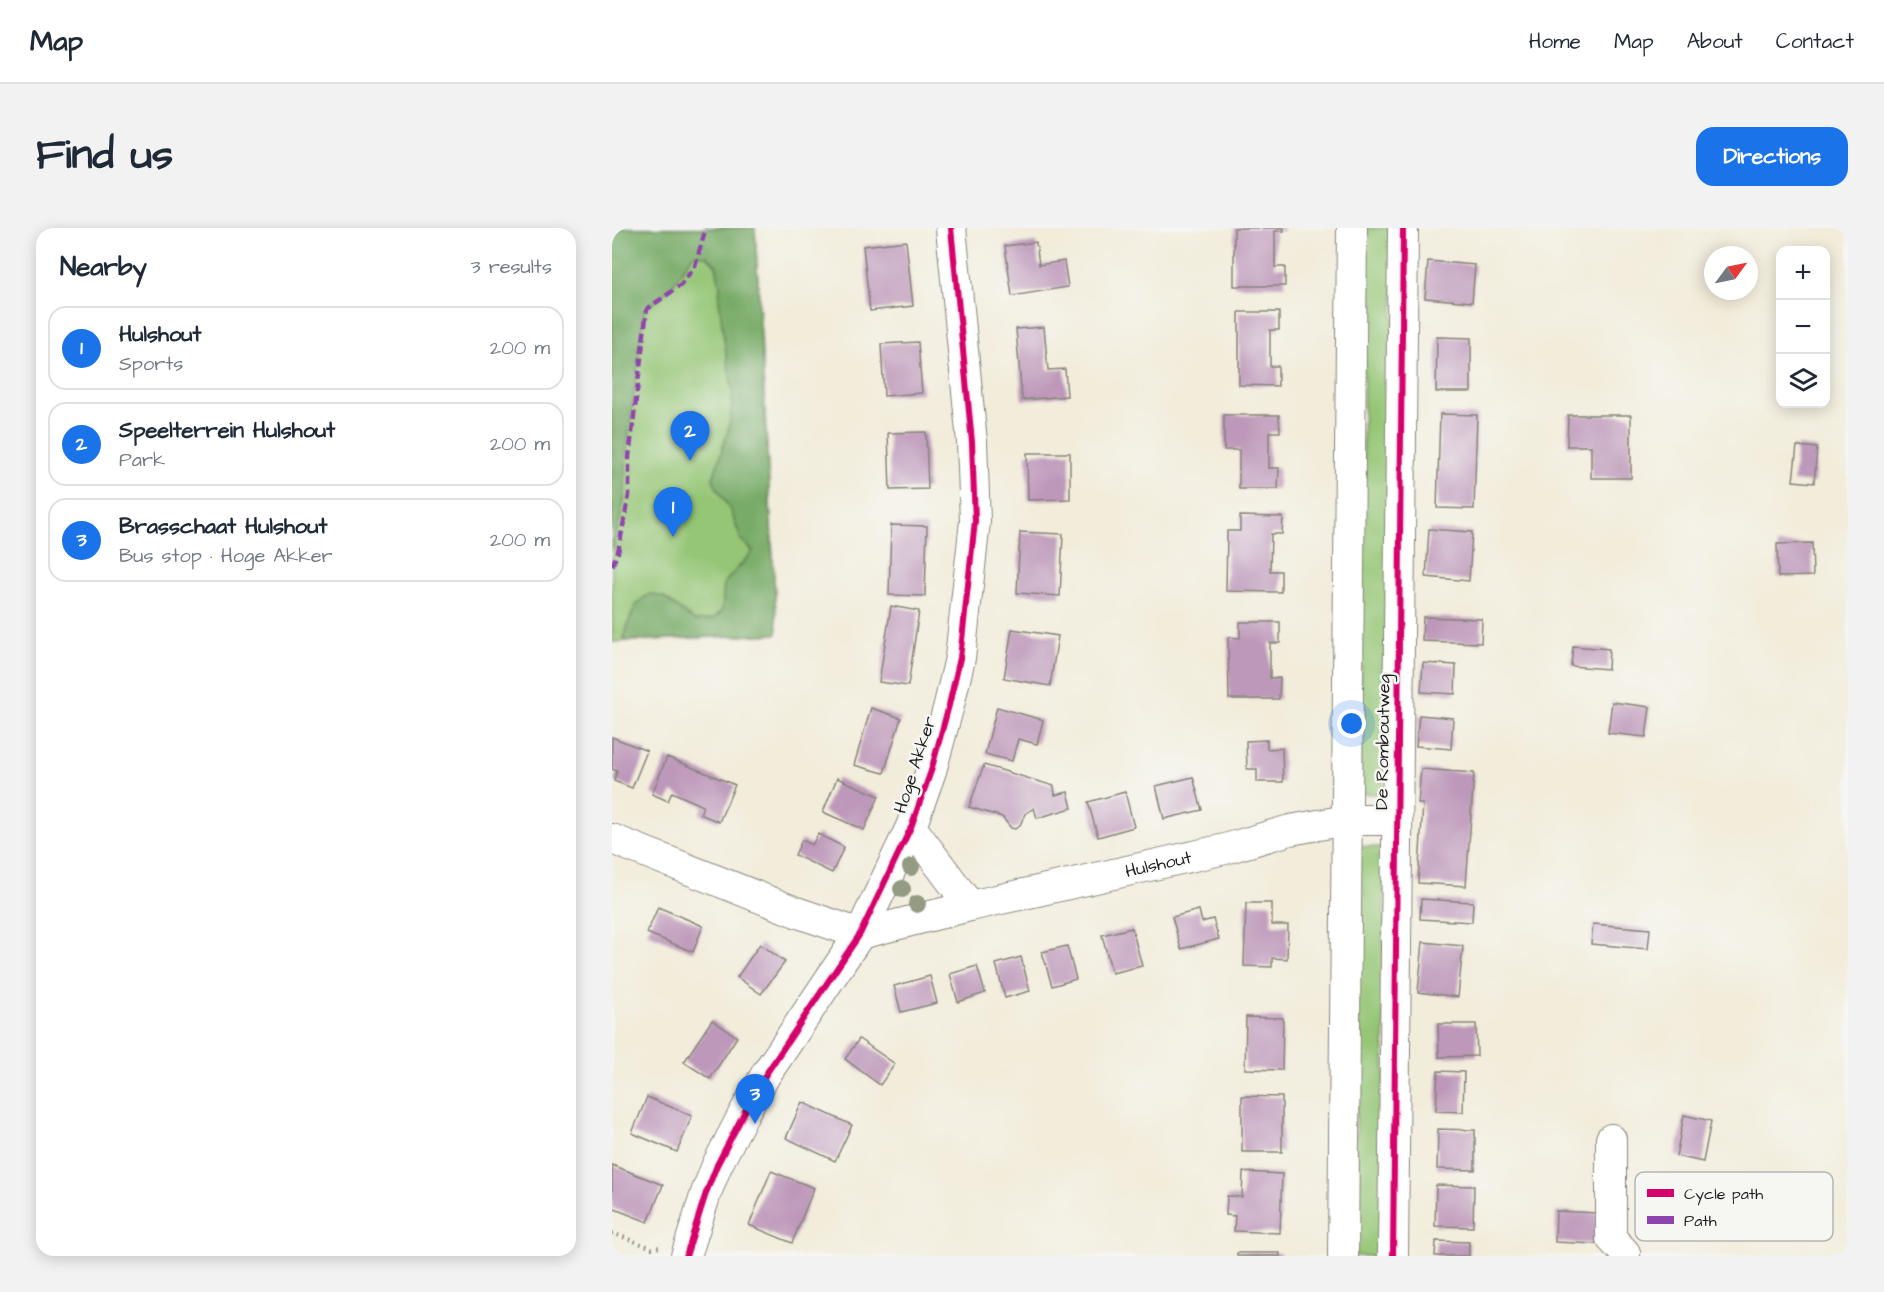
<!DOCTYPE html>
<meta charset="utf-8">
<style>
body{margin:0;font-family:"Architects Daughter",sans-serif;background:#f2f2f3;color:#1f2937}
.controls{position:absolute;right:18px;top:18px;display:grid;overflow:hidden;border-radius:12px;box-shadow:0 3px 15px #0003}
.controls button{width:54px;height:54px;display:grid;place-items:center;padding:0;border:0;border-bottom:2px solid #e0e1e3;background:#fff;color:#1f2937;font:30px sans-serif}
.compass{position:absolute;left:1092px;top:18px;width:54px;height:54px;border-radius:50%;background:#fff;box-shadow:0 3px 15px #0003;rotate:57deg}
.you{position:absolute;left:740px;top:496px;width:21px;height:21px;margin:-15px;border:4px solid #fff;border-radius:50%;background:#1a73e8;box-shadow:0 0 0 9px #1a73e833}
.badge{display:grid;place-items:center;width:39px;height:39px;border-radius:50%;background:#1a73e8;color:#fff;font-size:20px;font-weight:700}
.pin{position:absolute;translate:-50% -50px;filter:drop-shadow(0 2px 3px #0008)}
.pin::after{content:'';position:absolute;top:32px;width:21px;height:18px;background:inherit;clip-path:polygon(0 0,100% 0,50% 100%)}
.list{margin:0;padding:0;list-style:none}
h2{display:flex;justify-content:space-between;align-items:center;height:78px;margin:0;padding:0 24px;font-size:26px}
h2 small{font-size:20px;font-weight:400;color:#747a83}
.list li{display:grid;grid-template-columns:39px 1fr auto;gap:18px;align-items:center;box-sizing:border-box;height:84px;margin:0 12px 12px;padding:0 12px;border:2px solid #e0e1e3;border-radius:18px}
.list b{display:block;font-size:22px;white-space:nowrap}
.list p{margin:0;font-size:20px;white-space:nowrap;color:#747a83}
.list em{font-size:20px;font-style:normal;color:#747a83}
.icon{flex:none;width:33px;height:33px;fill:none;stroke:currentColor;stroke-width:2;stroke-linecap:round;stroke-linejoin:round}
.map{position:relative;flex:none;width:1236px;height:1028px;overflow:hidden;border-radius:18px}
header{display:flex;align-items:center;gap:36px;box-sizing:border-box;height:84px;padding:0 30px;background:#fff;border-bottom:2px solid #e0e1e3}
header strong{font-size:28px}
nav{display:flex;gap:33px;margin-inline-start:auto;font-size:21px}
.intro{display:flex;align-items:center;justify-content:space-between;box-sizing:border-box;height:144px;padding:0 36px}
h1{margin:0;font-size:42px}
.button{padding:15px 27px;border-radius:18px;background:#1a73e8;color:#fff;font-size:21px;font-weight:700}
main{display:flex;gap:36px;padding:0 36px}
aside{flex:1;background:#fff;border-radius:18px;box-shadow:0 3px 15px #0003}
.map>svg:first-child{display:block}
.green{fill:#95c676;stroke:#587149;stroke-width:1.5}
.forest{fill:#78ab67;stroke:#4a6442;stroke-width:1.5}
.building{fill:#bd98ba}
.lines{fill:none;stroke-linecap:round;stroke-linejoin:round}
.minor-casing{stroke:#87847b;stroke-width:32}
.path{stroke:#87847b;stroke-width:4;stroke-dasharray:1.5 4.5;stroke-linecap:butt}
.minor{stroke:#fff;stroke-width:30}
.quiet{stroke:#8e44ad;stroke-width:4.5;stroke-dasharray:9 4.5;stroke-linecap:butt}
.cycleway-casing{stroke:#f6f6f2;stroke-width:10}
.cycleway{stroke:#d6006c;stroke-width:6}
.tree{fill:#939b83}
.labels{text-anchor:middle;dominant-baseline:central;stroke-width:5;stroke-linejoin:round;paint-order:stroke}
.street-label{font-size:18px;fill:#1c1c1c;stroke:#f6f6f2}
.key{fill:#f6f6f2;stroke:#b5b5b2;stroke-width:1.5}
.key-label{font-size:16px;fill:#1c1c1c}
</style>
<header>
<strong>Map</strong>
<nav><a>Home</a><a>Map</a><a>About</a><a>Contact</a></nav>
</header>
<div class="intro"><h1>Find us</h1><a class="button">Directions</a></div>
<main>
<aside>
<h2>Nearby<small>3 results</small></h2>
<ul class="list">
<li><span class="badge">1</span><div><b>Hulshout</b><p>Sports</p></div><em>200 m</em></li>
<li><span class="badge">2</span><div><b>Speelterrein Hulshout</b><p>Park</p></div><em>200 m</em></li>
<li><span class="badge">3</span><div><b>Brasschaat Hulshout</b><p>Bus stop · Hoge Akker</p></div><em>200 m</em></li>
</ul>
</aside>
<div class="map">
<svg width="1236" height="1028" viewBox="0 0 1236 1028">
<rect width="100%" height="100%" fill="#f6f6f2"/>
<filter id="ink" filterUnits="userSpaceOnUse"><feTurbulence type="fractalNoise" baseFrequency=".0167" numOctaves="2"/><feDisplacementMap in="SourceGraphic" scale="12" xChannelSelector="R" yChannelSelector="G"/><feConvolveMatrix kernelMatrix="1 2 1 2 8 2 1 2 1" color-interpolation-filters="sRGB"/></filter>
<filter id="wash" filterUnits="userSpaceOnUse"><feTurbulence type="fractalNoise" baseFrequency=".008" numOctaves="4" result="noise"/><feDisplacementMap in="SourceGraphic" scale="24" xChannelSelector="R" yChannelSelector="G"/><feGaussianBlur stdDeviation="1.35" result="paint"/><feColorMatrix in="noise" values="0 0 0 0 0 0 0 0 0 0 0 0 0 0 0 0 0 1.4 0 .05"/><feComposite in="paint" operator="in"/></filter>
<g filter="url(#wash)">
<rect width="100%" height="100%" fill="#f2ecda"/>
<g class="green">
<path d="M0,0H143L165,406L0,414Z"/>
<path d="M753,0H783L771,564L767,566L748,565Z"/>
<path d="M747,618L772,620L773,1028H743Z"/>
</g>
<path class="forest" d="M0,0H143L165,406L11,413C18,394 18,376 38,366L51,369L83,393L101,391L110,383L112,355L141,323L129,312L119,283L105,261L101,251L117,199L121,166L112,112L107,72L108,58L104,37L95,28L81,27C73,36 69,46 62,55C54,66 43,73 33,81L14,227L13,268L0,326Z"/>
<g id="blocks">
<g class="building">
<path d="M622,0H672V3H663V39H673V58H622Z"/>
<path d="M294,13L301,78L258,83L251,18Z"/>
<path d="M424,14L427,37L452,33L456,59L400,68L393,18Z"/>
<path d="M816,33L863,37L860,74L813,70Z"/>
<path d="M627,84H667V102H658V138H666V158L627,157Z"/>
<path d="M432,99L436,142L453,141L455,168L410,172L404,101Z"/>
<path d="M825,109L859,110V164H824Z"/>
<path d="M306,114L310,165L272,168L269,116Z"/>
<path d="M828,186L865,187L862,281L825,280Z"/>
<path d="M612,187H667L668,204H657V240H667L666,261H627V222H612Z"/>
<path d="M956,187H1019V250H979V218H955Z"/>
<path d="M314,204L316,261L278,262L276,205Z"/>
<path d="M1185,218L1205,220L1202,255L1181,253Z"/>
<path d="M415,225H458V271L416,272Z"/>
<path d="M628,288L671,289L670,306H659L658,343H669V364L614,363L615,303H628Z"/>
<path d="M279,297L315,298L313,368L277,367Z"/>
<path d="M817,301L860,304L857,353L814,349Z"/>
<path d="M408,304L451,306L448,368L405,365Z"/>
<path d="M1200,315L1201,348L1166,349L1165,316Z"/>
<path d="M279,378L307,383L296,458L267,454Z"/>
<path d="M811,389L870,391L869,415L810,413Z"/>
<path d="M628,394H668V415H658V450H668L667,471H617L616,409L628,410Z"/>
<path d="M400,401L446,408L438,458L392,450Z"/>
<path d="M961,418L997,421L996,441L959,438Z"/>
<path d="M811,435L844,437L843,466L809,464Z"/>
<path d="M1000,474L1038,479L1034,509L996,505Z"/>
<path d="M385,479L431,492L425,516L406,511L400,533L373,526Z"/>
<path d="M259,480L289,490L272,545L242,537Z"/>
<path d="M807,487L841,490L839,521L804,518Z"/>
<path d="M0,509L35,523L20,560L2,553L5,543L0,541Z"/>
<path d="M655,512V521L670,520L671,554H645V541H635L634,513Z"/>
<path d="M55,529L123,557L107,594L88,586L91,578L60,564L56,573L40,566Z"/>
<path d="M372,537L442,558L443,567L456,564L460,580L425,590L422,580L413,586L408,597L403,601L399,600L390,589L357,579Z"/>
<path d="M809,541L862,545L854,658L806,655L811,576H806Z"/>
<path d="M581,549L590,582L552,591L544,558Z"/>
<path d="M225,550L267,568L252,602L211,584Z"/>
<path d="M513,564L522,599L486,609L476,574Z"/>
<path d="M206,606L232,619L220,645L183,627L190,612L200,617Z"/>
<path d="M809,671L861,674L860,694L808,691Z"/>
<path d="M634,675H660V697H676L675,731L660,730V739L632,738Z"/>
<path d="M46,679L91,698L81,724L35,705Z"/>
<path d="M587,682L590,694L601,691L607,711L569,721L560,689Z"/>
<path d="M981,696L1038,701L1036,721L979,716Z"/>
<path d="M520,700L530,738L500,745L490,707Z"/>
<path d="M811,714L851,718L846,769L806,764Z"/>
<path d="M148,716L173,734L149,766L125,749Z"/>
<path d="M455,718L464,751L440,758L430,724Z"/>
<path d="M409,729L418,763L393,770L384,736Z"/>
<path d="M365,738L373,765L346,774L338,746Z"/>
<path d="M318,748L325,775L289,784L282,758Z"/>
<path d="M634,789L671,790L670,842L633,841Z"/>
<path d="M100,792L125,809L98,851L72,834Z"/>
<path d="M826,796H864L865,828L827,829Z"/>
<path d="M247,811L283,836L268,857L233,831Z"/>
<path d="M826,843L852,844L851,884L824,883Z"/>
<path d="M630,868L670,869V924H630Z"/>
<path d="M35,869L80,888L65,924L20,905Z"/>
<path d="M190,874L240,897L223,933L174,910Z"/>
<path d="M1072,887L1099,893L1091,934L1064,928Z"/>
<path d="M826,901L863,902V942L825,941Z"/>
<path d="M0,937L51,957L36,994L0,980Z"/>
<path d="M159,943L202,960L180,1015L137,997Z"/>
<path d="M631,944L670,946L668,1005L622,1003L623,988L614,987L615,968L630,969Z"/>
<path d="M824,957L862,958L861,999L823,998Z"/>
<path d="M944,983L985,985L984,1016L943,1014Z"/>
<path d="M824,1013L857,1014V1028H823Z"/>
<rect x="625" y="1025" width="43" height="3"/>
</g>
</g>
</g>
<g filter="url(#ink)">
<use href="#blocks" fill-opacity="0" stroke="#87847b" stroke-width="1.5"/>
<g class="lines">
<g class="minor-casing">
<g id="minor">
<path d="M299,599L358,678"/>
<path id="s1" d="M0,611L184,684L248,706L358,678L613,621L678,602L735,592H785"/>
<path d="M999,911V1010L1013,1025V1028"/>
<path d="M74,1028L94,965L105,937L132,885L154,846L248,706L299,599L319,543L337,477L348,430L363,293L360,214L339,0"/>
<path d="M731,1028L740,0"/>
<path d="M781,1028L791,0"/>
</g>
</g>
<path class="path" d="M0,1005L40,1020L50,1019"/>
<use href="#minor" class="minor"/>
<path class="quiet" d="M0,338L6,324L17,267V229L35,81L69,57L83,38L94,0"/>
<g class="cycleway-casing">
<g id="cycleway">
<path d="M74,1028L94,965L105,937L132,885L154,846L248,706L299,599L319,543L337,477L348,430L363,293L360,214L339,0"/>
<path d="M781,1028L791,0"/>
</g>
</g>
<use href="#cycleway" class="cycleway"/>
</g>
<g class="tree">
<circle cx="299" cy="639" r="9"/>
<circle cx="290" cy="661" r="9"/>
<circle cx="305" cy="676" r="9"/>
</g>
</g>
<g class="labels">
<g class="street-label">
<text transform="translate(771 514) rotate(-89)">De Romboutweg</text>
<text transform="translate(303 537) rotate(-72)">Hoge Akker</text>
<text stroke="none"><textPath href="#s1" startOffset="572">Hulshout</textPath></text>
</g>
</g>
<rect x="1023" y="944" width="198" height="69" rx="9" class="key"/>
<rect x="1035" y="961" width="27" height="8" fill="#d6006c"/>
<rect x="1035" y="988" width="27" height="8" fill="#8e44ad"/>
<g class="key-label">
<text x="1072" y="971">Cycle path</text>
<text x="1072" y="998">Path</text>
</g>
</svg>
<div class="controls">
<button>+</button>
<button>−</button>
<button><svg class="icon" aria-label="layers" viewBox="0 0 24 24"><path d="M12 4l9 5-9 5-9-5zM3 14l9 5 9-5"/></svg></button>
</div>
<svg class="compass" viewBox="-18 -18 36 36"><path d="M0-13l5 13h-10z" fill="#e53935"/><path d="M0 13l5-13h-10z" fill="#747a83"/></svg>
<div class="you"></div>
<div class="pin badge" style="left:61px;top:309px">1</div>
<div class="pin badge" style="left:78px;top:233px">2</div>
<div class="pin badge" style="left:143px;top:896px">3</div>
</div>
</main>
